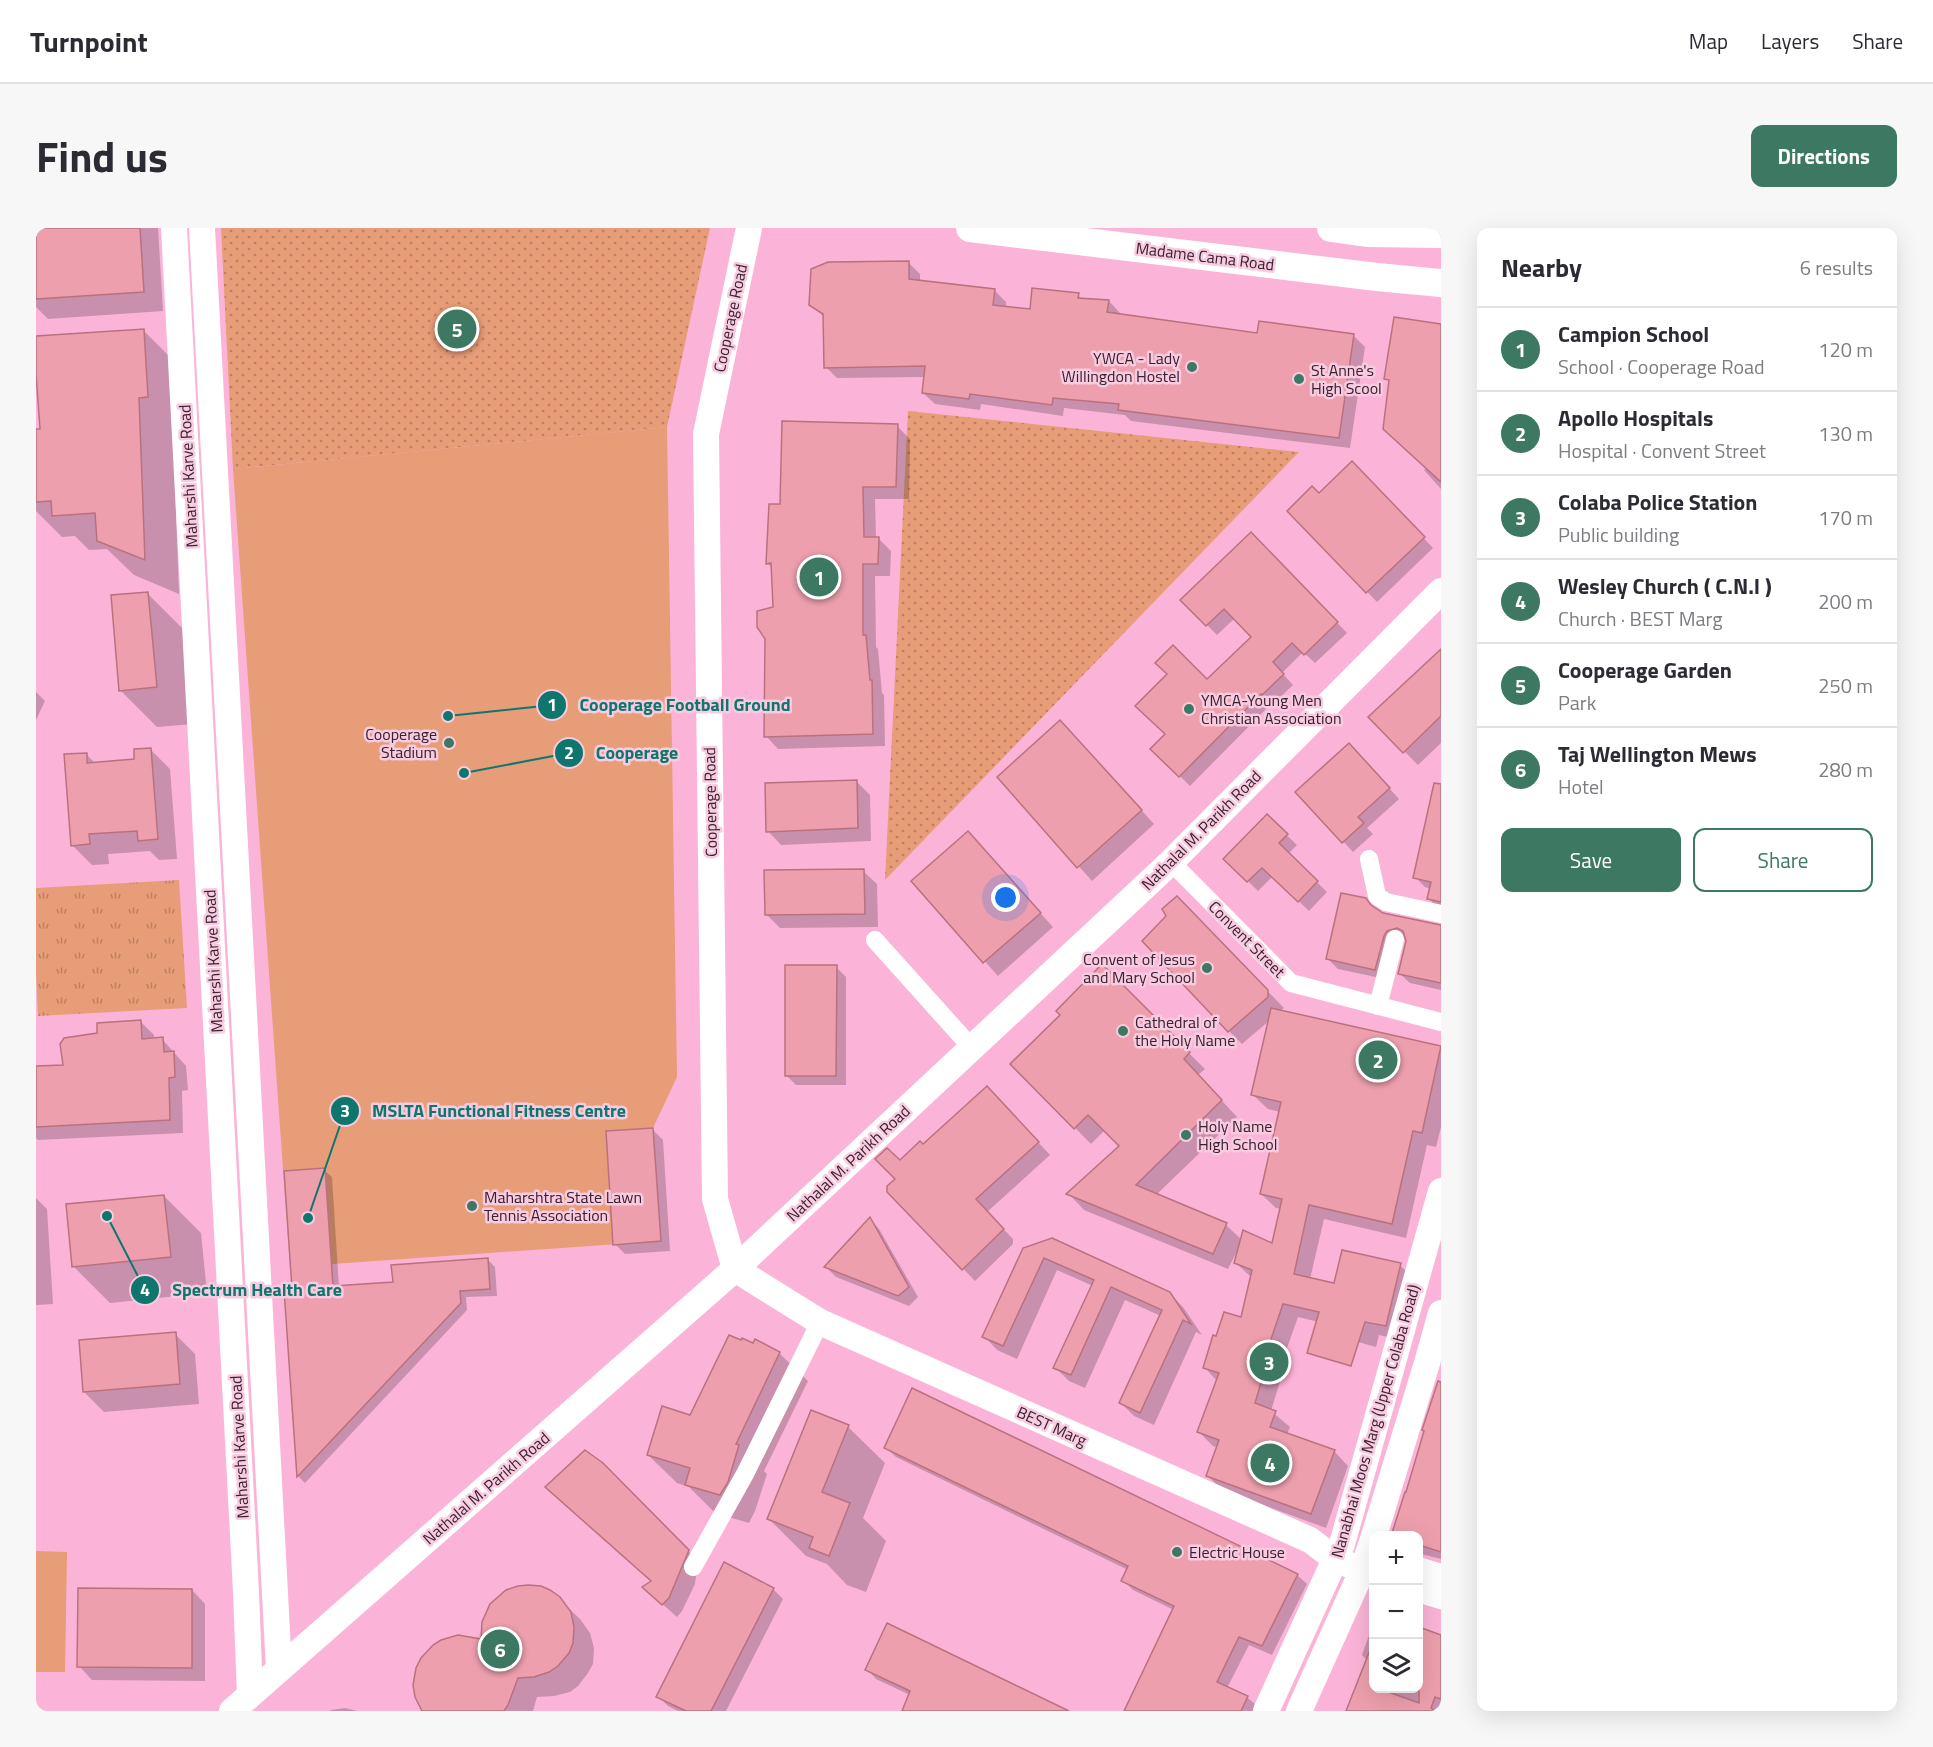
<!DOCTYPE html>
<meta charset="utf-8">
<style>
body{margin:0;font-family:"Titillium Web",sans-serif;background:#f7f7f7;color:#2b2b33}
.controls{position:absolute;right:18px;bottom:18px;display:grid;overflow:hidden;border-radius:12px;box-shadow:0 6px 24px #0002}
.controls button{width:54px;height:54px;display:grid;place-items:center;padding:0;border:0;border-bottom:2px solid #e1e1e2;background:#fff;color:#2b2b33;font:30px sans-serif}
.you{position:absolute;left:970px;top:670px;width:21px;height:21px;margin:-15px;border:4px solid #fff;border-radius:50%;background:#1a73e8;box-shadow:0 0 0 9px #1a73e833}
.badge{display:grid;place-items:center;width:39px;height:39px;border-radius:50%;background:#3c7862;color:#fff;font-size:20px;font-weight:700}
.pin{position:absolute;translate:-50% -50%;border:3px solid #fff;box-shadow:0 2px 6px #0006}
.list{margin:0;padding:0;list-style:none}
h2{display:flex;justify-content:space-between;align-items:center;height:78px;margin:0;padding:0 24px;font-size:26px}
h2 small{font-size:20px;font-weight:400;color:#7c7c81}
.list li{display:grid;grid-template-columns:39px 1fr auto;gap:18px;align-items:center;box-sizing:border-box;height:84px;padding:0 24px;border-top:2px solid #e1e1e2}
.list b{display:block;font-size:22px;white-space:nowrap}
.list p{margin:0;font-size:20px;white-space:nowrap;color:#7c7c81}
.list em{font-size:20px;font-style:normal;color:#7c7c81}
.actions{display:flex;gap:12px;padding:18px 24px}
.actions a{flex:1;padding:14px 0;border:2px solid #3c7862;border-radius:12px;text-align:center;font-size:21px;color:#3c7862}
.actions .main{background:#3c7862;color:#fff}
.icon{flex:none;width:33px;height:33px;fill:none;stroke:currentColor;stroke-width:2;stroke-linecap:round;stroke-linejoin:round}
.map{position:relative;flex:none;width:1405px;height:1483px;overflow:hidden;border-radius:12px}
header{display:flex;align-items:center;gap:36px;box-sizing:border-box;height:84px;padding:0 30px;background:#fff;border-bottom:2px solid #e1e1e2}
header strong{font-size:28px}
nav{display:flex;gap:33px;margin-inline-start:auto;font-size:21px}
.intro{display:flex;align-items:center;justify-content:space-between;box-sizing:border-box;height:144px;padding:0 36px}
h1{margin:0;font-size:42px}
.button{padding:15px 27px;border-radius:12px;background:#3c7862;color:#fff;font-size:21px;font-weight:700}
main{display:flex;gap:36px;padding:0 36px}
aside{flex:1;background:#fff;border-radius:12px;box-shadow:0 6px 24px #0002}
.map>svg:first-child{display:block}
.grass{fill:url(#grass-tufts)}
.park{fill:url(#park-dots)}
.pitch{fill:#e79d77}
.shadow{fill:#0003}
.building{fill:#ed9fad;stroke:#ba717f;stroke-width:1.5}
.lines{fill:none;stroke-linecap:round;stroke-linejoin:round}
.street{stroke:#fff;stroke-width:18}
.secondary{stroke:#fff;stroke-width:26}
.primary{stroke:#fff;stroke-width:28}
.poi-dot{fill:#3c7862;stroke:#f7cbe0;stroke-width:2}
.labels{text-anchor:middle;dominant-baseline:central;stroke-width:5;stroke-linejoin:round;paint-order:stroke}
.street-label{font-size:16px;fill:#3b202e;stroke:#f7cbe0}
.poi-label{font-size:16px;fill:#3b202e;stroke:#f7cbe0;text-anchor:start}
.leader{fill:none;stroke:#0f766e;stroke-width:2}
.callout-dot{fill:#0f766e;stroke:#f7cbe0;stroke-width:2}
.mark-label{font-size:18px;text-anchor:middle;font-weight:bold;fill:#fff}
.callout-label{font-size:18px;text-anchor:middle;font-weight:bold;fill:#0f766e;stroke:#f7cbe0;stroke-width:5;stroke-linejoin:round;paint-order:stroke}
</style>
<header>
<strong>Turnpoint</strong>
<nav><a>Map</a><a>Layers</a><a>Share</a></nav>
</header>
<div class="intro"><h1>Find us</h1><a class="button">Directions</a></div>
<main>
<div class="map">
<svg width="1405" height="1483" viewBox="0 0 1405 1483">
<defs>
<pattern id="grass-tufts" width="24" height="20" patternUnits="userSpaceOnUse" patternTransform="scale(1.5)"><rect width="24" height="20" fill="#e79d77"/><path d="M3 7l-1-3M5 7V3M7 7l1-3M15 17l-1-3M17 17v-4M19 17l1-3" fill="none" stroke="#bc8062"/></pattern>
<pattern id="park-dots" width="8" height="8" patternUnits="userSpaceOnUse" patternTransform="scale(1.5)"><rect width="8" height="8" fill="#e79d77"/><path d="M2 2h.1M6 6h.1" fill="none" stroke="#bc8062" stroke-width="1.8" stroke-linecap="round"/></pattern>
</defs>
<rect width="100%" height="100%" fill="#fbb4d7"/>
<path class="grass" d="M143,652L151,780L2,788L0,744V660Z"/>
<g class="park">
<path d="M185,0H674L631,199L197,241Z"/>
<path d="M872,183L1263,224L849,652Z"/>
</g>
<g class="pitch">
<path d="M631,199L641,849L617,900L625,1013L254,1039L197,241Z"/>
<path d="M0,1323L31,1324L29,1444H0Z"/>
</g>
<g class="shadow">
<path d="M0,0H122L127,83L12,91L0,79Z"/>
<path d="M872,34L884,46V54L959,63L970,74V80L996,83L1042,67L1047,72L1073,73L1084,85V87L1223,106L1317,107L1329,119L1314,220L1095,193L1089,187L1028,180L1027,188L945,176L944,182L899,176L887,165L889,149L801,150L790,139L789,90L775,76Z"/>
<path d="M1359,91L1405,98V261L1388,242L1390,240L1354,155L1350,150Z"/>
<path d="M107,102L142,137L137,204L143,366L98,347L71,321L53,322L39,308L26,309L0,283V203H5L0,110Z"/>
<path d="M861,198L874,211L873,271H839L840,310H842L855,323L854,348H839L840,419L842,421L846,465L848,467L849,518L742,521L730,508L739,380L737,341L731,335L746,278Z"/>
<path d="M1316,235L1397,320L1341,374L1253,283L1283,267Z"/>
<path d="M1215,306L1311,405L1279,435L1267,424L1246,445L1257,457L1237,476L1236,475L1154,558L1116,521L1131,507L1171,453L1217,409L1199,390L1181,407L1146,372Z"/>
<path d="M111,365L148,402L157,496L121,499L84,462Z"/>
<path d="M1405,423V515L1382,537L1334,489Z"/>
<path d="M0,464L9,473L0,492Z"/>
<path d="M1037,507L1118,596L1056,653L963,549Z"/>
<path d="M114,521L134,541L141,631L123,632L114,623L72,626L73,636L56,637L36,617L50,526L60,536L100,532Z"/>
<path d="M1323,527L1363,571L1331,600L1337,606L1317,624L1261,564Z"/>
<path d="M820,553L834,567L835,613L745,617L732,603Z"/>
<path d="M1394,578L1405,580V682L1393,671L1395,661L1389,659L1379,649Z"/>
<path d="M1231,588L1261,617L1252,626L1291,664L1273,683L1237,648L1222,663L1189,631Z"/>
<path d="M945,619L1017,699L962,748L877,653Z"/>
<path d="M827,643L841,656L842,699L744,700L730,686Z"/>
<path d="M1141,670L1248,780L1244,783L1405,819V899L1400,919L1391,917L1370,1010L1288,991L1274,1051L1300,1057L1364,1037L1378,1051L1365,1112L1343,1107L1340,1119L1297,1107L1283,1094L1262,1089L1245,1137L1248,1140L1235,1183L1254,1199L1251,1206L1298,1223L1312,1238L1290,1300L1186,1262L1172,1248L1182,1220L1177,1218L1163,1204L1181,1153L1169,1140L1181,1110L1206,1091L1216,1050L1199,1034L1203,1023H1201L1192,1041L1048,982L1033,966L1085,918L1069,902L1055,916L976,836L1026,787L1066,739L1169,841L1162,847L1201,889L1120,967L1190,997L1206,1012L1237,1017L1245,981L1240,980L1225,966L1244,884L1232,881L1217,867L1234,792L1206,816L1193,803L1132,689Z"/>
<path d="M1340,682L1347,686L1405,698V762L1374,755L1363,745L1372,713L1371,710L1361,712L1349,751L1302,741L1292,731Z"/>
<path d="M800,739L810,749V857H760L750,847Z"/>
<path d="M105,794L118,807V812L126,811L150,838L152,862L146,863L147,905L2,912L0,910V840L29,838L63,807Z"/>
<path d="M963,872L1014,927L951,984L977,1011V1016L939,1053L850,961L861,951L864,934Z"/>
<path d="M617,902L627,912L634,1023L589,1026L579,1016Z"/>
<path d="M288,942L296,949L303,1059L358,1056L452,1032L459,1039L461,1068L430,1069L431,1082L269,1255L263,1249L249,1063H257Z"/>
<path d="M128,968L165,1005L171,1065L74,1075L37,1038Z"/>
<path d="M0,970L11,981L17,1076L0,1077Z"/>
<path d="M834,991L843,1001L882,1069L873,1078L800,1049L790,1039Z"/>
<path d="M988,1021L1133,1065L1147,1079L1166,1107L1160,1104L1118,1197L1098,1188L1085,1175L1125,1088L1089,1072L1049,1160L1033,1153L1019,1139L1057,1058L1021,1042L981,1131L961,1122L948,1108Z"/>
<path d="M139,1106L159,1126L163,1176L68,1184L48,1164Z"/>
<path d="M743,1125L772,1153L728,1243L731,1246L719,1283L713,1295L679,1285L653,1259L641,1255L612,1227L655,1188Z"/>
<path d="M1401,1160L1405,1162V1331L1382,1325V1308L1370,1265Z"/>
<path d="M812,1199L849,1235L827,1290L850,1313L830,1364L811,1357L791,1336L770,1328L733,1291Z"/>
<path d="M850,1220L1261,1347L1271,1356L1236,1427L1213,1417L1191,1460L1211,1469L1221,1478L1219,1483H1090L1138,1382L1097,1362L1087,1352L1092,1342L860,1229Z"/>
<path d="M566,1236L666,1337L660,1348L659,1356L646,1383L641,1389L622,1372L616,1354L511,1259Z"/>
<path d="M737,1361L747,1371L690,1483H642L632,1478L622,1468Z"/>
<path d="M156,1362L169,1376V1453L56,1452L43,1438Z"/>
<path d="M523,1371L544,1391L554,1405L558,1420L557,1436L552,1445L542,1458L534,1464L518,1468L501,1469L497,1483H387L381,1469L446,1412Z"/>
<path d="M1338,1393V1460H1382V1401L1405,1408V1483H1312L1332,1433L1326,1427Z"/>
<path d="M851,1397L1029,1483H868L874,1467L840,1451L831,1441Z"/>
<path d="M309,1480L321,1483H294L295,1482Z"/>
</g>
<g class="building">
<path d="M0,0H104L108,64L0,71Z"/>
<path d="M873,33V51L959,61L957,77L994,81L996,60L1043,65L1042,70L1073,72L1071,84L1221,105L1223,93L1318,106L1303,210L1082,182L1083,176L1017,170L1016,177L934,166L933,171L886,165L889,138L788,140L787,86L773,77L775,41L792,34Z"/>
<path d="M1358,89L1405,96V254L1347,201L1353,152L1348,151Z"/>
<path d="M108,101L112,169L103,170L109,332L61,313L59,285L16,288L15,273L0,274V201H4L0,146V108Z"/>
<path d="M746,193L862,196L860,259H827L828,309H843L842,336H827V407H830L834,452H836L837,506L728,509L729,411L721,399V383L737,379L735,335L730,336L733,276H744Z"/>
<path d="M1316,233L1389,309L1330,365L1251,283L1276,258L1283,265Z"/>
<path d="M1215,304L1302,394L1268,427L1256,415L1237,434L1248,446L1226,467L1225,466L1143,549L1114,521L1129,506L1099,478L1131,446L1119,435L1137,417L1171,451L1215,409L1188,381L1170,398L1144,372Z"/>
<path d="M112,364L121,459L83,463L75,367Z"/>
<path d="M1405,421V488L1367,525L1332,489Z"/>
<path d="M1024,492L1106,582L1041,640L961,549Z"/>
<path d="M1313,515L1354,560L1322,589L1328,595L1306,615L1259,564Z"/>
<path d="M115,520L122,611L102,613L101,603L53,606L54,616L35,618L28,526L51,525V535L98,531V521Z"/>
<path d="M821,552L822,600L730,604L729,555Z"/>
<path d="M1398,555L1405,556V674L1391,671L1395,654L1377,650Z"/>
<path d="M1231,586L1252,606L1243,615L1282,653L1262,674L1226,640L1211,654L1187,631Z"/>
<path d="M932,603L1005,685L947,735L875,653Z"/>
<path d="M828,641L829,686L729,687L728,642Z"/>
<path d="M1305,665L1330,670L1335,677L1347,685L1405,697V755L1362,746L1370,713L1367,703L1361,700L1351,703L1348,708L1339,742L1290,731Z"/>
<path d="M1141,668L1232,762V769L1192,804L1106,713L1130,688L1126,681Z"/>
<path d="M1066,736L1154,824L1148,831L1186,872L1100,957L1191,995L1177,1026L1030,966L1083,918L1052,887L1038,901L974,836L1024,787L1020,783Z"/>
<path d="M749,737H801L800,848H749Z"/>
<path d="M1235,780L1405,818L1386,905L1377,903L1356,996L1273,977L1258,1046L1298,1055L1306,1022L1365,1035L1350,1098L1329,1094L1315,1138L1271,1125L1283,1084L1247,1076L1231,1123L1234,1124L1219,1175L1240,1183L1234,1199L1299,1222L1275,1286L1170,1248L1183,1212L1161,1204L1183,1145L1167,1140L1177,1107L1180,1108L1188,1084L1205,1089L1216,1042L1198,1035L1207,1002L1236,1015L1246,971L1224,966L1245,874L1215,867Z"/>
<path d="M105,792L106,811L127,809L128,824L138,823L139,849L133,850L134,892L0,899V838L27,837L24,816L28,810L61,805V795Z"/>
<path d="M951,858L1003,914L940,971L968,1001L926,1042L851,964V958L859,951L839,931L851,920L864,932L884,913L887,916Z"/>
<path d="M617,900L625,1013L577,1017L570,903Z"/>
<path d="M289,940L297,1058L357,1054L355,1037L452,1030L454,1061L424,1063L425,1075L261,1249L248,1062L256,1061L248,943Z"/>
<path d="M128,967L135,1029L36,1039L30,976Z"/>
<path d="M834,989L873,1059L862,1068L788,1039Z"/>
<path d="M1016,1010L1134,1064L1155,1096L1147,1092L1104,1185L1083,1175L1126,1082L1075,1059L1035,1147L1017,1140L1058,1052L1008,1030L967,1118L946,1109L987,1020Z"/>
<path d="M140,1104L144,1156L47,1164L43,1112Z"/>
<path d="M693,1107L705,1112L706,1110L717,1115L719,1111L744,1124L700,1216L703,1217L692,1254L684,1267L649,1257L654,1240L611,1227L626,1178L654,1187Z"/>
<path d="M1402,1153L1405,1154V1324L1383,1317V1308H1355L1369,1264H1370L1388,1203L1386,1202Z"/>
<path d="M876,1160L1262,1346L1226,1418L1203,1409L1181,1454L1212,1468L1205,1483H1088L1138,1378L1085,1353L1092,1338L848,1220Z"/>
<path d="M775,1182L813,1197L786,1264L814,1275L793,1328L773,1320L777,1309L731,1291Z"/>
<path d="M549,1222L567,1235L653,1322L633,1370L626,1377L606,1359L615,1353L509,1259Z"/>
<path d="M688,1334L738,1360L675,1483H650L620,1469Z"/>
<path d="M492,1357L505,1358L514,1362L524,1369L535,1384L538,1399L537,1415L533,1425L522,1438L513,1444L498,1449L482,1450L472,1477L468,1483H386L379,1469L377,1457L380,1440L385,1430L397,1417L405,1412L422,1407L445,1411L446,1394L454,1376L470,1362L482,1358Z"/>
<path d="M42,1360L156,1361V1440L41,1439Z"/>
<path d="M851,1395L1033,1483H866L874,1463L829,1442Z"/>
<path d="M1383,1399L1405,1407V1471L1399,1469L1395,1480L1399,1483H1310L1336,1417L1338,1461H1344L1383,1475Z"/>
</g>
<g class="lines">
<g class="street">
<path d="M1333,631L1341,668L1350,674L1405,686"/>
<path d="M1135,634L1255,755L1405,794"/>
<path d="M839,712L935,819"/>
<path d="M1342,778L1359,711"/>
<path d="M657,1339L709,1246L784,1094"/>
</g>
<g class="secondary">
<path d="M138,0L210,1364L214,1467"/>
<path d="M166,0L243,1441"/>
<path d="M699,1041L679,971L670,206L713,0"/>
<path d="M699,1041L784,1094L1274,1312L1299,1331L1338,1347"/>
<path d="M1338,1308L1391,1135L1405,1085"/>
<path d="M1382,1342L1405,1349"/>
<path d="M1382,1361L1405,1368"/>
<path d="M196,1483L699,1041L1135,634L1405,363"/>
<path d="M1230,1483L1306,1316L1405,963"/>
<path d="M1263,1483L1326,1343L1338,1308"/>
</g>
<g class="primary">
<path d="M934,0L1341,49L1405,55"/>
<path d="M1295,0L1331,5L1405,6"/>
</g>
</g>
<g class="poi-dot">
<circle cx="1156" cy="139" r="6"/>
<circle cx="1263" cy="151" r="6"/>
<circle cx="1153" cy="481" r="6"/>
<circle cx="413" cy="515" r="6"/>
<circle cx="1171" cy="740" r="6"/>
<circle cx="1087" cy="803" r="6"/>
<circle cx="1150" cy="907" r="6"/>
<circle cx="436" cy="978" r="6"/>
<circle cx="1141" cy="1324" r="6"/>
</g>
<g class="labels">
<g class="street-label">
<text transform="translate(1169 28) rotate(7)">Madame Cama Road</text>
<text transform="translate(694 90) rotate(-78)">Cooperage Road</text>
<text transform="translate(152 248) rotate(-93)">Maharshi Karve Road</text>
<text transform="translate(674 574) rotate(-91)">Cooperage Road</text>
<text transform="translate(1165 602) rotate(-45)">Nathalal M. Parikh Road</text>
<text transform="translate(1211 711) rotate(45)">Convent Street</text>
<text transform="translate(177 733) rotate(-93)">Maharshi Karve Road</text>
<text transform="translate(812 935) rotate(-43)">Nathalal M. Parikh Road</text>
<text transform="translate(1339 1193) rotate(-74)">Nanabhai Moos Marg (Upper Colaba Road)</text>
<text transform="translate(1016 1198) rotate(24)">BEST Marg</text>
<text transform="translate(203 1219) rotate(-93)">Maharshi Karve Road</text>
<text transform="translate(450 1260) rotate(-41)">Nathalal M. Parikh Road</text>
</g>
<g class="poi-label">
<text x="1144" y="130" text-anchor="end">YWCA - Lady<tspan x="1144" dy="18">Willingdon Hostel</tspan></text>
<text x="1275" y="142">St Anne's<tspan x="1275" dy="18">High Scool</tspan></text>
<text x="1165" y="472">YMCA-Young Men<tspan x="1165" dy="18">Christian Association</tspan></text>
<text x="401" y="506" text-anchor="end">Cooperage<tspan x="401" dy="18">Stadium</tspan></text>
<text x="1159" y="731" text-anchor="end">Convent of Jesus<tspan x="1159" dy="18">and Mary School</tspan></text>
<text x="1099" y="794">Cathedral of<tspan x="1099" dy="18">the Holy Name</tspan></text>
<text x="1162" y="898">Holy Name<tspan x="1162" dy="18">High School</tspan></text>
<text x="448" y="969">Maharshtra State Lawn<tspan x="448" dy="18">Tennis Association</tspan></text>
<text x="1153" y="1324">Electric House</text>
</g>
</g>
<path class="leader" d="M412 488L516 477M428 545L533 525M272 990L309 883M71 988L109 1062"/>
<g class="callout-dot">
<circle cx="412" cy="488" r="6"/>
<circle cx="428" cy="545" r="6"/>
<circle cx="272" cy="990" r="6"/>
<circle cx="71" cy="988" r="6"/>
<circle cx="516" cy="477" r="15"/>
<circle cx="533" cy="525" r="15"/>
<circle cx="309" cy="883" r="15"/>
<circle cx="109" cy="1062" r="15"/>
</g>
<g class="mark-label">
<text x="516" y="483">1</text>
<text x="533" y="531">2</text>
<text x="309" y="889">3</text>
<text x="109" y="1068">4</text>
</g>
<g class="callout-label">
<text x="649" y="483">Cooperage Football Ground</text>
<text x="601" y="531">Cooperage</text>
<text x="463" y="889">MSLTA Functional Fitness Centre</text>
<text x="221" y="1068">Spectrum Health Care</text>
</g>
</svg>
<div class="controls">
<button>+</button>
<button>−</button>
<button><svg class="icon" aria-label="layers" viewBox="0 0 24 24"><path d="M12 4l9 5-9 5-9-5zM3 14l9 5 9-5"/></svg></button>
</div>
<div class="you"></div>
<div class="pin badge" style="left:783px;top:349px">1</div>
<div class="pin badge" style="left:1342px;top:832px">2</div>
<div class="pin badge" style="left:1233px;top:1134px">3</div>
<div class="pin badge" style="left:1234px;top:1235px">4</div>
<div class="pin badge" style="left:421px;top:101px">5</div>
<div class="pin badge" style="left:464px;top:1421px">6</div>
</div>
<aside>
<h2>Nearby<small>6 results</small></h2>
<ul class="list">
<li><span class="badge">1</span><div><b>Campion School</b><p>School · Cooperage Road</p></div><em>120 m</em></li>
<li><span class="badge">2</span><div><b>Apollo Hospitals</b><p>Hospital · Convent Street</p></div><em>130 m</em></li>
<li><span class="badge">3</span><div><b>Colaba Police Station</b><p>Public building</p></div><em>170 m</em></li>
<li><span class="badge">4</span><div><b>Wesley Church ( C.N.I )</b><p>Church · BEST Marg</p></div><em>200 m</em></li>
<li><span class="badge">5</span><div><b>Cooperage Garden</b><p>Park</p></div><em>250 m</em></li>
<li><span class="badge">6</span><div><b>Taj Wellington Mews</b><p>Hotel</p></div><em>280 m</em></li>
</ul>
<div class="actions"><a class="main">Save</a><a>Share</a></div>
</aside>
</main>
